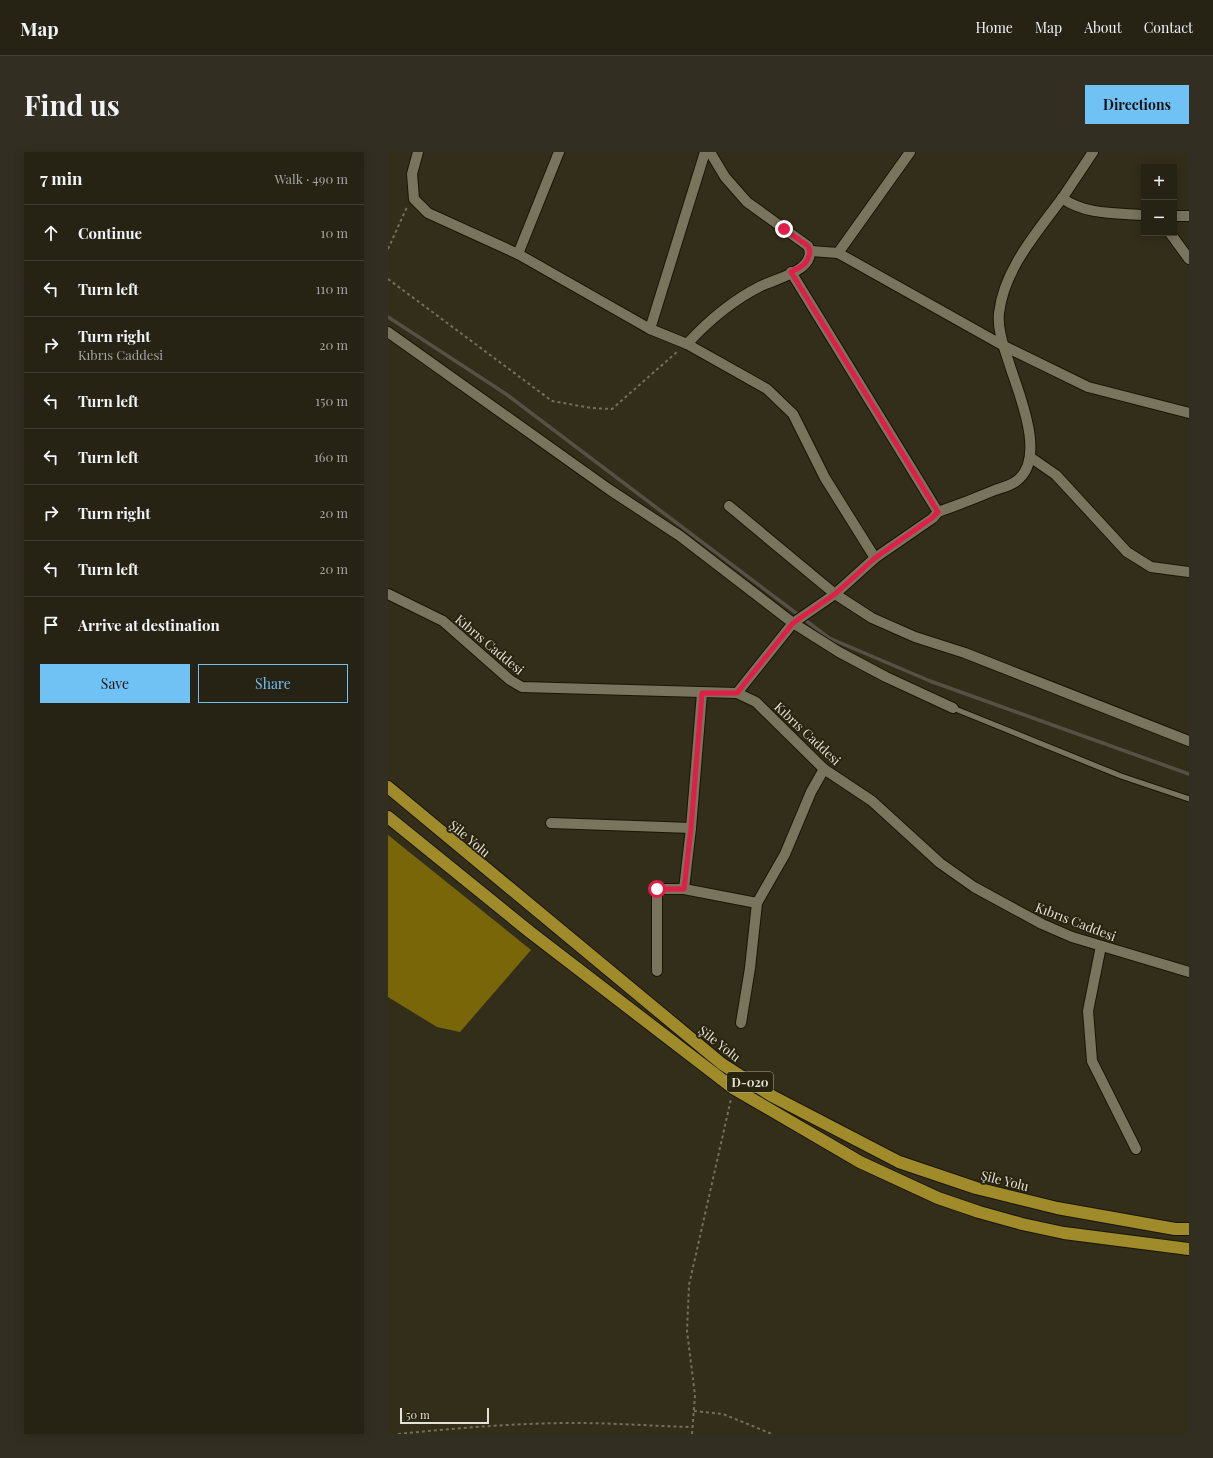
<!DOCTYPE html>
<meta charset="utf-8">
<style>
body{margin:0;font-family:"Playfair Display",serif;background:#322f22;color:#f1f3f6}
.controls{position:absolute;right:12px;top:12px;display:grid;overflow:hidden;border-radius:0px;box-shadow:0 2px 10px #0003}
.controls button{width:36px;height:36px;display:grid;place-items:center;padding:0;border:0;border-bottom:1px solid #423f34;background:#262214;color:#f1f3f6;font:20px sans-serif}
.scale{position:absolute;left:12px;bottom:10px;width:89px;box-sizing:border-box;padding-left:4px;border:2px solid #e4e1d5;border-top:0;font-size:11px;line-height:14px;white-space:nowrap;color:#e4e1d5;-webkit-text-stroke:3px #292410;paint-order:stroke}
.stop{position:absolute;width:12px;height:12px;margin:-9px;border:3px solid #e11d48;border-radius:50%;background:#fff}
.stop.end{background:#e11d48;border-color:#fff;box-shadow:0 1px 4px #0008}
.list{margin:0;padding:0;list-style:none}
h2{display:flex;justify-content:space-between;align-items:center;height:52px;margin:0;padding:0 16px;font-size:17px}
h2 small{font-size:13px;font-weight:400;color:#a4a4a0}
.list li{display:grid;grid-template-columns:26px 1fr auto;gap:12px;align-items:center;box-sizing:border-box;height:56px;padding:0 16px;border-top:1px solid #423f34}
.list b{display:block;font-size:15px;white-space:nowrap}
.list p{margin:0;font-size:13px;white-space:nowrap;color:#a4a4a0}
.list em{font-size:13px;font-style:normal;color:#a4a4a0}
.actions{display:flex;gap:8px;padding:12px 16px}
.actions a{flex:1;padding:9px 0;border:1px solid #70c1f4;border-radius:0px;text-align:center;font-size:14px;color:#70c1f4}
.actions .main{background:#70c1f4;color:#111}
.icon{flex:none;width:22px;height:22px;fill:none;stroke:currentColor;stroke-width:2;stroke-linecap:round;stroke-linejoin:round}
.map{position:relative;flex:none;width:801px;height:1282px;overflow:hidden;border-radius:0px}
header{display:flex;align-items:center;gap:24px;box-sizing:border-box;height:56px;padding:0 20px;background:#262214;border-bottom:1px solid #423f34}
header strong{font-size:19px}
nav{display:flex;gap:22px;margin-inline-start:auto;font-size:14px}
.intro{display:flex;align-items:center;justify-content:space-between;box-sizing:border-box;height:96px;padding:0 24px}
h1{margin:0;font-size:28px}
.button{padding:10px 18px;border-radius:0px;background:#70c1f4;color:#111;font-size:14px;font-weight:700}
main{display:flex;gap:24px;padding:0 24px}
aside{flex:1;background:#262214;border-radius:0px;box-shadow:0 2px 10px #0003}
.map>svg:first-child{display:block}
.forest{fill:#796608}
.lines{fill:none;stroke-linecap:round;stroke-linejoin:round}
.stream{stroke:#555245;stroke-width:3.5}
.service-casing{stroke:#1b1604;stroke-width:7}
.minor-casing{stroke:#1b1604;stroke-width:12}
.trunk-casing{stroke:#1b1604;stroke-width:14}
.path{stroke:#736f5e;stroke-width:2;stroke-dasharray:3 3;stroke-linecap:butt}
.service{stroke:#79745e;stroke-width:5}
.minor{stroke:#79745e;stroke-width:10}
.trunk{stroke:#a08b2a;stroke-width:12}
.route{stroke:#e11d48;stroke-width:5}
.labels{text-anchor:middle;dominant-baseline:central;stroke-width:4;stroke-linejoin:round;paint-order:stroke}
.shield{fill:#292410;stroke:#aca89a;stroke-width:1}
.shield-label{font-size:12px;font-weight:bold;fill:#e4e1d5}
.street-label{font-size:13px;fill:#e4e1d5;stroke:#292410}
</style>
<header>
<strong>Map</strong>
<nav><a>Home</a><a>Map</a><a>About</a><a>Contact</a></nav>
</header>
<div class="intro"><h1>Find us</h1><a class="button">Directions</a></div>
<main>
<aside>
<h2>7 min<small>Walk · 490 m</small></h2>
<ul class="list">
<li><svg class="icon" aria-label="ahead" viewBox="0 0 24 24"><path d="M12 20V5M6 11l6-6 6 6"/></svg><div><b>Continue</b></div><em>10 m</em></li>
<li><svg class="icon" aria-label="left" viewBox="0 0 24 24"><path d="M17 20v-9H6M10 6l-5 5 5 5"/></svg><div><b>Turn left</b></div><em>110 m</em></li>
<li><svg class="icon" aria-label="right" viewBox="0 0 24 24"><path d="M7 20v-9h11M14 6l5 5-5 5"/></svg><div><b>Turn right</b><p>Kıbrıs Caddesi</p></div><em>20 m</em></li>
<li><svg class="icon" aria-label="left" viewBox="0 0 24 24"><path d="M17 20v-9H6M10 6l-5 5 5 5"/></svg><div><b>Turn left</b></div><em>150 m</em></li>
<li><svg class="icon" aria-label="left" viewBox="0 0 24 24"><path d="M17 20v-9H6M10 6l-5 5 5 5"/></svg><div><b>Turn left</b></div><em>160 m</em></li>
<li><svg class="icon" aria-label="right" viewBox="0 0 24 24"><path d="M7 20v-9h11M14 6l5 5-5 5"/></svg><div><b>Turn right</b></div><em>20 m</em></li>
<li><svg class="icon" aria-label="left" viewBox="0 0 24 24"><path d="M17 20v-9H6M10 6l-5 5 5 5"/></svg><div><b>Turn left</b></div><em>20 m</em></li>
<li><svg class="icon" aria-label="arrive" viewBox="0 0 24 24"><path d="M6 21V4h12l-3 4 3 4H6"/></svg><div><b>Arrive at destination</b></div></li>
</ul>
<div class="actions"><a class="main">Save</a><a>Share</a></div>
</aside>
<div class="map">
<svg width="801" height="1282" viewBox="0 0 801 1282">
<rect width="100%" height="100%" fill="#332e1a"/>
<path class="forest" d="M0,683L143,798L72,880L49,875L0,845Z"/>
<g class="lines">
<path class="stream" d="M0,165L118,242L441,486L542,529L801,622"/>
<g class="service-casing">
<path id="service" d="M565,556L733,624L801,647"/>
</g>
<g class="minor-casing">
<g id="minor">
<path d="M30,0L24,22L26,47L40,61L130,102L262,177L299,192L379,237L405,262L437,326L487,406"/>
<path d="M674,46C697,63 728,61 756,63"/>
<path d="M786,64H801"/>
<path d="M782,81L801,107"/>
<path d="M423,99L450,101L616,194L700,235L801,261"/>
<path d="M450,101L522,0"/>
<path d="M130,102L171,0"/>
<path d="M403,120L550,360"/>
<path d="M262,177L317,0"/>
<path d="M0,180L222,338L292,384L405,471L451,500L498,525L565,556"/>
<path d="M299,192C321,168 343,149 373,134C386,128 403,124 414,115C421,109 424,102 420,94L359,50L337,25L322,0"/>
<path d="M642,305L668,323L739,400L763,415L801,420"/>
<path d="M341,354L447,442L484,466L527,485L577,501L801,589"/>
<path d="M0,442L55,469L122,528L134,535L349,541L368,550L436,617L484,649L552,711L586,735L654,772L684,785L801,820"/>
<path d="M349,541L405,471L447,442L487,406L545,366L550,360C570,353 588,346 607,338C613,336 621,334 627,330C660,309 631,242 622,214C617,198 609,178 611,161C616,117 650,79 675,45C685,30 695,15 705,0"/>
<path d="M163,671L303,676"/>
<path d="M296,737L303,676L314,541"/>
<path d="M713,794L700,859L704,909L748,997"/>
<path d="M269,819V737H296L369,751"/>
<path d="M353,871L362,816L369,751L397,702L423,640L436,617"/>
</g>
</g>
<g class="trunk-casing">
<g id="trunk">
<path d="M0,635L334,912L384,944L511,1010L588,1036L669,1056L787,1077H801"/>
<path d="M0,665L142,780L345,936L472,1010L550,1046L591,1060L634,1072L676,1081L801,1097"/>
</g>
</g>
<g class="path">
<path d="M0,97L19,55"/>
<path d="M0,127L164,249L203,256L224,257L290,199"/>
<path d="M306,1259L335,1262L384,1282"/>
<path d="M10,1282C69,1276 128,1271 187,1271C226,1271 264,1274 303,1275"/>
<path d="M304,1282L307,1243L299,1179L301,1133L343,947"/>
</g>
<use href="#service" class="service"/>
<use href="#minor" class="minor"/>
<use href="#trunk" class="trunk"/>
</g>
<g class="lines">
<path class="route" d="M269,737H296L303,676L314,541H349L405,471L447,442L487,406L544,366L550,360L403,120C414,115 421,111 422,99L420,94L396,77"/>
</g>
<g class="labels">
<rect class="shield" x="339" y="920" width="46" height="20" rx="3"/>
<g class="shield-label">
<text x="362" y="930">D-020</text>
</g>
<g class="street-label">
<text transform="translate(102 492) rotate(40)">Kıbrıs Caddesi</text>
<text transform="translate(420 581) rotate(43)">Kıbrıs Caddesi</text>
<text transform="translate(82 686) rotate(40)">Şile Yolu</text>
<text transform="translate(688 769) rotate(21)">Kıbrıs Caddesi</text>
<text transform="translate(332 891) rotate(38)">Şile Yolu</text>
<text transform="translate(617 1028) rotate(14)">Şile Yolu</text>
</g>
</g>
</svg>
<div class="controls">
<button>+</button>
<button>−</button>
</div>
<div class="scale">50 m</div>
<div class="stop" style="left:269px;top:737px"></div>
<div class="stop end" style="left:396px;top:77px"></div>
</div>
</main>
